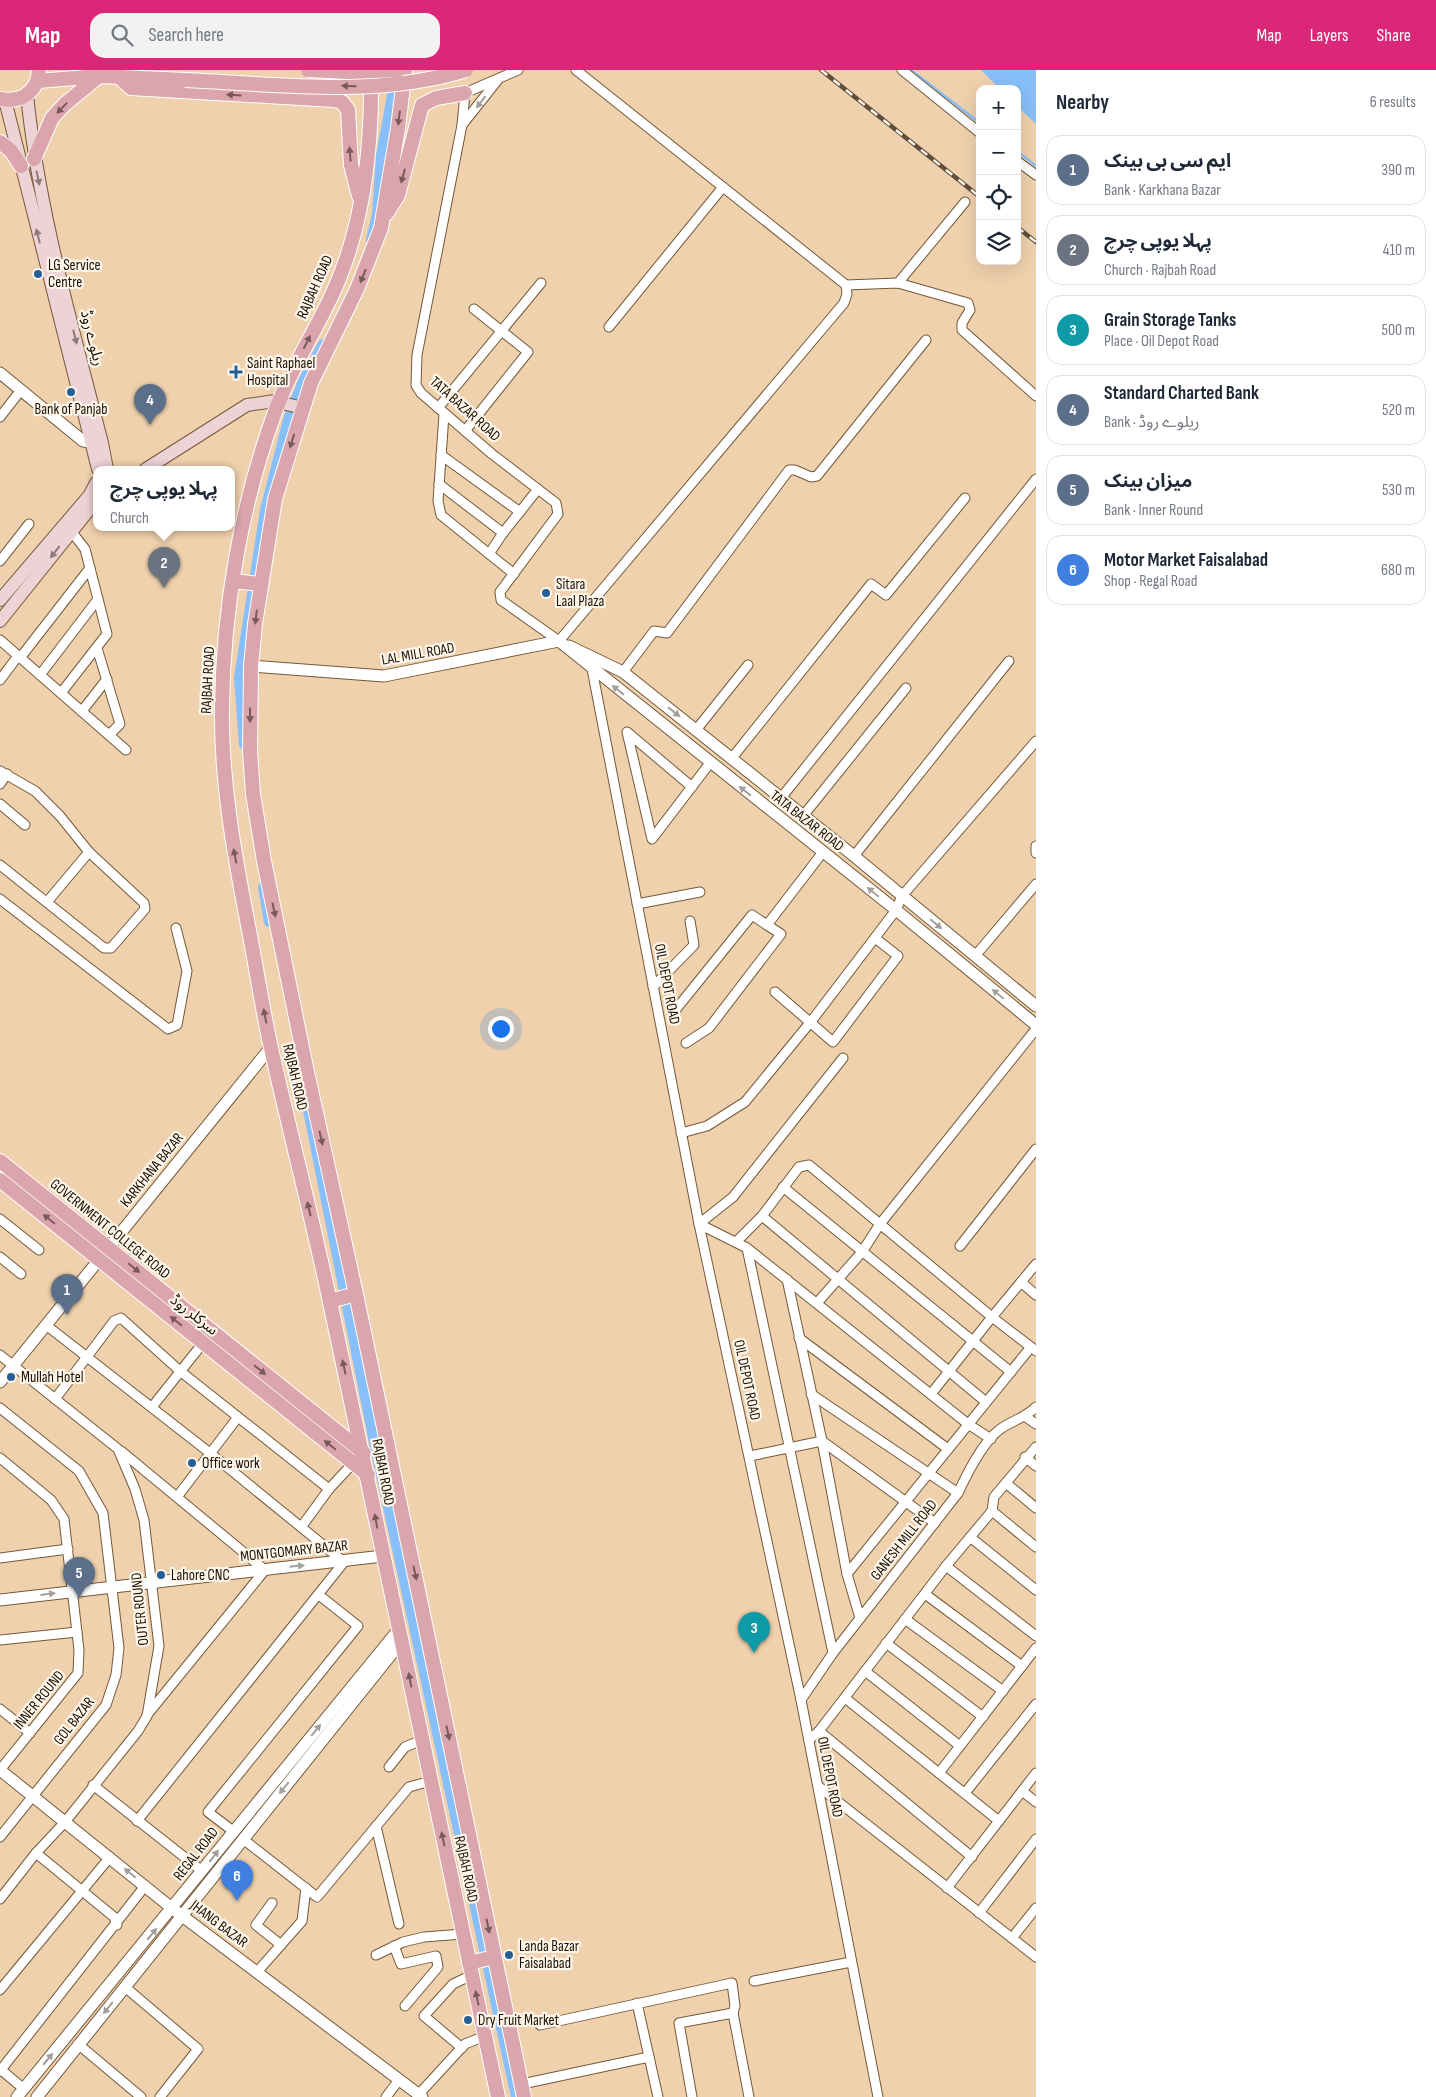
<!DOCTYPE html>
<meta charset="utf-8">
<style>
body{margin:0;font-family:"Sofia Sans Condensed","Noto Sans Arabic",sans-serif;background:#f2f2f3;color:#1f2937}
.controls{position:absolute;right:15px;top:15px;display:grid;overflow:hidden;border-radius:10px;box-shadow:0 5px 20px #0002}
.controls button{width:45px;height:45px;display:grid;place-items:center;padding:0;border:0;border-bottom:1px solid #e0e1e3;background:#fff;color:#1f2937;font:25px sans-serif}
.you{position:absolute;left:500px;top:958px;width:18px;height:18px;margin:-12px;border:4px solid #fff;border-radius:50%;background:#1a73e8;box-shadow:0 0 0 8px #1a73e833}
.badge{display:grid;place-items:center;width:32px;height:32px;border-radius:50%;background:#db2777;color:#fff;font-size:16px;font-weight:700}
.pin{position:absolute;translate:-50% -41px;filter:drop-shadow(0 1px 2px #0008)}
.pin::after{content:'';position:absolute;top:26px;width:18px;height:15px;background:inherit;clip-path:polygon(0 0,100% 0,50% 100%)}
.popup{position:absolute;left:93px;top:396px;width:142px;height:65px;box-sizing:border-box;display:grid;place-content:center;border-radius:10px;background:#fff;filter:drop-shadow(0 1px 4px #0005);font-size:16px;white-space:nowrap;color:#747a83}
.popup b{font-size:19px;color:#1f2937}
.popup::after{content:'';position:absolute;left:50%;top:100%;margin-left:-10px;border:10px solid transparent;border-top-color:#fff}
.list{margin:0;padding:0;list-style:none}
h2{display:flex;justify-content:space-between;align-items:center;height:65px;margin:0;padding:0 20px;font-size:21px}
h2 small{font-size:16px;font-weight:400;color:#747a83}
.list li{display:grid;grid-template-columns:32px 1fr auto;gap:15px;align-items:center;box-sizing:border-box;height:70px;margin:0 10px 10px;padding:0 10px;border:1px solid #e0e1e3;border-radius:15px}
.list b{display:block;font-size:19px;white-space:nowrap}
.list p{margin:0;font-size:16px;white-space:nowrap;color:#747a83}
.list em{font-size:16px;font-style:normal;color:#747a83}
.icon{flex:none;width:28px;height:28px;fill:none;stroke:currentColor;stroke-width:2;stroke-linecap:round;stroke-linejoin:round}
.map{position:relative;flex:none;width:1036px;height:2027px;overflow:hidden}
header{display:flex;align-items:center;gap:30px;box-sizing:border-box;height:70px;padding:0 25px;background:#db2777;color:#fff}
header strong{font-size:24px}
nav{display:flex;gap:28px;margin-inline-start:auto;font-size:18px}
.search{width:350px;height:45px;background:#f2f2f3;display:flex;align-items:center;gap:12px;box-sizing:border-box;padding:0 18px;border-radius:15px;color:#747a83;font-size:19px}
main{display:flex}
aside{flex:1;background:#fff}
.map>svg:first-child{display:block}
.water{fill:#87bffa}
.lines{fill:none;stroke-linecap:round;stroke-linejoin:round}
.stream{stroke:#87bffa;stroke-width:2.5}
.canal{stroke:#87bffa;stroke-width:10}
.minor-casing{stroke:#745939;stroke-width:11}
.tertiary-casing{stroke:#745939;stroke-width:13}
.secondary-casing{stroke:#745939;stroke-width:14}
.primary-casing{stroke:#fff;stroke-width:16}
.minor{stroke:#fff;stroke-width:9}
.tertiary{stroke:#fff;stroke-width:11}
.secondary{stroke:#edd2d6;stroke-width:12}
.primary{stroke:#daa5ad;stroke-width:14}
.rail-casing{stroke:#5e4e3b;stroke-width:4.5}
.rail{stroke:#fff6eb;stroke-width:2.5;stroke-dasharray:8;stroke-linecap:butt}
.primary-bridge-casing{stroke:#fff;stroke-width:16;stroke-linecap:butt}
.primary-bridge{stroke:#daa5ad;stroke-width:14}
.oneway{fill:#7a5a58}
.oneway2{fill:#a39f9b}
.oneway3{fill:#8e7a78}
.poi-dot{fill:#265f97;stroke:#fff6eb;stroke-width:2}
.labels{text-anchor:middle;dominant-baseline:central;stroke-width:4.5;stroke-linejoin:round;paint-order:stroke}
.poi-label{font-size:15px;fill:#190f04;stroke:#fff6eb;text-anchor:start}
.street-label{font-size:15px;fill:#190f04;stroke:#fff6eb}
</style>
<header>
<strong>Map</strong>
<div class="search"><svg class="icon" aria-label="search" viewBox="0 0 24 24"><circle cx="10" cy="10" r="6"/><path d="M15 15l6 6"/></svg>Search here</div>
<nav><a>Map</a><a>Layers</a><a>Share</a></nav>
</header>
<main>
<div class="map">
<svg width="1036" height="2027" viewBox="0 0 1036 2027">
<rect width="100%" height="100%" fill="#efd1ad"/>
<path class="water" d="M981,0H1036V54L1017,36V19H1000Z"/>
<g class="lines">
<g class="stream">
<path d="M911,0L980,53"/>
<path d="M1017,81L1036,96"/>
</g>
<g class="canal">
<path d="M371,170L377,144L381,86L395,9"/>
<path d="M244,674L239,608L265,440L289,346L303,311L323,274"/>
<path d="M263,817L269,852"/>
<path d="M307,1035L374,1372L516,2027"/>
</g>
<g class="minor-casing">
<g id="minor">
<path d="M518,0L465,23L462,55L417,285L416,315L421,323L492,384L556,433L558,444L500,522L501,530L559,571L844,233L847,224L846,215"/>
<path d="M576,0L846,215L898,213L968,233L970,240L962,253V260L1036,326"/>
<path d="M902,0L980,63"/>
<path d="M462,55L497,11"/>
<path d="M1017,91L1036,105"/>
<path d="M898,213L965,132"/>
<path d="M609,257L723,117"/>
<path d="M438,338L541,213"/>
<path d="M444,344L438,431L441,445L514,504"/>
<path d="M0,347L21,320"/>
<path d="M465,361L528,282L474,239"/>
<path d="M441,385L520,442"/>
<path d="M439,414L503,463L489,484"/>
<path d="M503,463L538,419"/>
<path d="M0,491L29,454"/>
<path d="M0,570L126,680"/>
<path d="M97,578L120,654L109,665"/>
<path d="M20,588L90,498"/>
<path d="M592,599L699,1154L801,1630L878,2027"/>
<path d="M623,602L654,561L667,563L789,400H795L811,407L817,406L926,270"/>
<path d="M40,605L98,529"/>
<path d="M0,610L18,586"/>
<path d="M61,623L107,564L85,479L71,461"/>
<path d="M82,641L107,609"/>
<path d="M696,660L748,595"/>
<path d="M732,688L871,514L886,525L965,428"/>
<path d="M0,701L35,721L60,746L89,782L144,833L145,839L111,878H104L0,795"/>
<path d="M0,714L7,704"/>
<path d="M692,717L627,662L652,769L710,693"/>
<path d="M781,728L1036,409"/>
<path d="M0,734L25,755"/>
<path d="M803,746L906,618"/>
<path d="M1036,776V783"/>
<path d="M854,786L1009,591"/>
<path d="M0,829L168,959L177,955L187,901L176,858"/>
<path d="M47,832L89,782"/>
<path d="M637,834L700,822"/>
<path d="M975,886L1036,814"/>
<path d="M653,917L694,875L690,851"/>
<path d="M775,922L833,972L898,886L875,868"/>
<path d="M673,943L752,845L767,855L823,782"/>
<path d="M686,973L709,958L781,864L767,855"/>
<path d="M843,988L733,1127L699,1154L747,1178L968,1354L991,1369"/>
<path d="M681,1063L707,1056L745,1032L813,949L896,840L902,826L1036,671"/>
<path d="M783,1117L1011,1302"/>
<path d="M762,1146L986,1332"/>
<path d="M0,1149L39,1180"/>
<path d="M736,1172L762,1146L799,1097L809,1095L992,1247L1036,1194"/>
<path d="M960,1176L1036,1079"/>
<path d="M747,1178L833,1583"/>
<path d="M0,1187L21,1204"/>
<path d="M787,1209L822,1371L847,1504L860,1548"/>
<path d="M1021,1212L1036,1225"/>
<path d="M817,1233L862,1182L880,1154L1036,959"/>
<path d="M46,1255L210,1383L344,1492L137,1751"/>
<path d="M799,1268L948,1379"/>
<path d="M0,1285L118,1379L135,1419L144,1450L159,1576L147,1646L138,1661L65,1752L36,1783L0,1829"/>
<path d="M811,1324L958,1423"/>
<path d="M931,1324L992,1247L1036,1281"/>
<path d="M55,1329L114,1251L121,1248L180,1301L329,1419"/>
<path d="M152,1337L203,1273"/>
<path d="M0,1338L79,1401L103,1443L119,1578L116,1605L106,1635L0,1767"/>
<path d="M1026,1347L1036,1354"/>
<path d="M121,1381L265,1500L147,1645"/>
<path d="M750,1386L822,1371L935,1453"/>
<path d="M1025,1387L1036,1396"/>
<path d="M0,1388L51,1430L64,1449L79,1580L78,1603L0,1700"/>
<path d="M1007,1414L1036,1438"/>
<path d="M177,1427L238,1347"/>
<path d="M992,1441L1036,1477"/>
<path d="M302,1456L329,1419L356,1390"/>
<path d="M970,1467L1036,1520"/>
<path d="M0,1488L68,1479"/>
<path d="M946,1496L1036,1566"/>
<path d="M847,1504L1031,1277"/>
<path d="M925,1524L1022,1596"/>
<path d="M905,1549L1003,1621"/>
<path d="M0,1570L77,1562"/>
<path d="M886,1573L983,1647"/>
<path d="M865,1601L960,1676"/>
<path d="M845,1628L999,1751"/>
<path d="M801,1630L833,1583L958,1423C967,1404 982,1373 999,1360C1012,1350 1024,1349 1036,1337"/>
<path d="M0,1639L30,1663"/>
<path d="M819,1661L972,1787"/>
<path d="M809,1670L819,1661L946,1496L992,1441L994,1427L1036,1377"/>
<path d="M389,1697L405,1677L422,1670"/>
<path d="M939,1703L1036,1578"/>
<path d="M93,1715L202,1801"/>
<path d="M818,1716L1036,1887"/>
<path d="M1022,1721L1036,1732"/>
<path d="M965,1723L1036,1634"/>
<path d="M376,1756L399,1854"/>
<path d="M233,1761L208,1742L358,1556L319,1525"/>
<path d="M243,1769L317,1827L409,1717L431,1711"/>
<path d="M36,1783L114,1847L117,1855"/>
<path d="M947,1818L1036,1703"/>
<path d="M272,1833L256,1855L281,1875"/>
<path d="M979,1843L1036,1769"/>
<path d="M1012,1868L1036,1838"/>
<path d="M394,1876L401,1894L436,1886L438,1897L405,1936"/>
<path d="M376,1885L403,1872L424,1867L463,1864"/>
<path d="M257,1902L302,1851L306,1818"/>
<path d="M754,1911L851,1892"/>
<path d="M125,1917L198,1979L160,2027"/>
<path d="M0,1920L110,1787"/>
<path d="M637,1933L658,2027"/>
<path d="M540,1955L732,1913L735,1936L733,1943"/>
<path d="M78,1974L141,2027"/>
<path d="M462,1978L424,1946L453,1914L472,1905"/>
<path d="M0,1999L24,2019"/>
<path d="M0,2001L145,1816"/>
<path d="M522,2014L649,1987"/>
<path d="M419,2024L465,1974L485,1966"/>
<path d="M386,2027L399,2010"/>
<path d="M692,2027L679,1953L733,1943L749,2027"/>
</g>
</g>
<g class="tertiary-casing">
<g id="tertiary">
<path d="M0,303L83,371L92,373"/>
<path d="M559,571L896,840L1036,955"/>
<path d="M569,576L623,602L854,786L1036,936"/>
<path d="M251,596L384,606L559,571"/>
<path d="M0,1312L271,977"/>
<path d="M0,1530L383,1486"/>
<path d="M0,1700L173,1839L422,2027"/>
<path d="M17,2027L399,1559"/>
<path d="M37,2027L402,1571"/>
</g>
</g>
<g class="secondary-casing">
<g id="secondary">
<path d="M27,25C39,143 73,258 102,373L107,399"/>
<path d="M5,30L98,399"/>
<path d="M146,399L247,335L275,331L302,338"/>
<path d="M0,530L89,426L96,413"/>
<path d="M0,551L96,431"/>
</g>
</g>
<g class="primary-casing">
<g id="primary">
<path d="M405,0L398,58L381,158L357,219L311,313L275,429L255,554L251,596L250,681L253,724L264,791L307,1002L356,1224L524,2027"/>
<path d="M371,6C372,81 363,161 330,229C312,267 289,302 275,342C241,435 223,539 222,638C221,711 234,783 248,855C256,896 262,937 271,978C290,1063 312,1147 330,1232C388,1496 441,1762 498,2027"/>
<path d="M119,7L131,18L334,30L342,32L348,40L351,95L359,126"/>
<path d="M38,11L99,6L185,10"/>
<path d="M0,29C21,33 38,22 39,0"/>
<path d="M0,72L11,81L21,96"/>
<path d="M34,89L52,48L65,34L99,6"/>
<path d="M387,143L398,125L422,35L436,28L465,23"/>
<path d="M233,511L260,514"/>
<path d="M0,1091L364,1383"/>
<path d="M0,1110L368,1405"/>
<path d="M330,1231L356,1224"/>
<path d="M469,1893L494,1887"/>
</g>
</g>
<use href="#minor" class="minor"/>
<use href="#tertiary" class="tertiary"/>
<use href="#secondary" class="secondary"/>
<use href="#primary" class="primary"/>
<g class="rail-casing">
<g id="rail">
<path d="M821,0L980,127"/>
<path d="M1017,157L1036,172"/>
</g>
</g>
<use href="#rail" class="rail"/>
<g class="primary-bridge-casing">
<g id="primary-bridge">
<path d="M308,0L348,2L398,0"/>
<path d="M185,10C278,14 375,28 466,0"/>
</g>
</g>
<use href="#primary-bridge" class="primary-bridge"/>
</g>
<defs><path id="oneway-solid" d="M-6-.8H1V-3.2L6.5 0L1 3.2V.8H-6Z" transform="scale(1.25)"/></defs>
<g class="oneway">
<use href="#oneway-solid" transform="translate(349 16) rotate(-179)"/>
<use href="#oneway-solid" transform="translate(234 25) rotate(-176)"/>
<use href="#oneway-solid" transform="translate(62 38) rotate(134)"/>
<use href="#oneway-solid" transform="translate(399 48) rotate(97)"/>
<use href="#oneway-solid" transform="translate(350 84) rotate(-95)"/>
<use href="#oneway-solid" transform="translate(403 106) rotate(105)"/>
<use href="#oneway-solid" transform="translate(363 206) rotate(112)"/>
<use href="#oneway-solid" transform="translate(307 272) rotate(-63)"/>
<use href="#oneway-solid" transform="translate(292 371) rotate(107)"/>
<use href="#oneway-solid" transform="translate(256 547) rotate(97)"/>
<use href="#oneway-solid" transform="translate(250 645) rotate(90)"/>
<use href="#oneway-solid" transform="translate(235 786) rotate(-101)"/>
<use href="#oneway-solid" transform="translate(274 840) rotate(78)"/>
<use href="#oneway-solid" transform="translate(265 946) rotate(-101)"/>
<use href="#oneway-solid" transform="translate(321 1068) rotate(77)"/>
<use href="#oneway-solid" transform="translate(309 1139) rotate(-103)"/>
<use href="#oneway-solid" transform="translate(49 1149) rotate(-141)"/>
<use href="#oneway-solid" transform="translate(134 1198) rotate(39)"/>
<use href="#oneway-solid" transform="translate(176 1251) rotate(-142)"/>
<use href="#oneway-solid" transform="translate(344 1297) rotate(-102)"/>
<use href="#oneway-solid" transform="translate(260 1300) rotate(39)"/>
<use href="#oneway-solid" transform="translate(330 1375) rotate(-141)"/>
<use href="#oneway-solid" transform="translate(376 1451) rotate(-100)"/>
<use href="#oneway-solid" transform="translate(415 1503) rotate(78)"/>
<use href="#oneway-solid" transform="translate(410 1610) rotate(-101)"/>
<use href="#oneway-solid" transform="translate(448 1663) rotate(78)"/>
<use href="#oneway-solid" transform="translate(443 1769) rotate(-102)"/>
<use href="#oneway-solid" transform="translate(488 1856) rotate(78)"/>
<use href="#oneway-solid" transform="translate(477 1928) rotate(-102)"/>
</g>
<g class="oneway2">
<use href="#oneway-solid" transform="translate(481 32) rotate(128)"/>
<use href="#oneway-solid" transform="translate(618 620) rotate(-142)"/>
<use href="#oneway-solid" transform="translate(674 642) rotate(38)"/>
<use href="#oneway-solid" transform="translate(745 721) rotate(-142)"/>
<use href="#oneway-solid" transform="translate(873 822) rotate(-141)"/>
<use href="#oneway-solid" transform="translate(936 854) rotate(40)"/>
<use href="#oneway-solid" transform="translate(998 924) rotate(-141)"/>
<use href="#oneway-solid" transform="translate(297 1496) rotate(-6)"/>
<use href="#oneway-solid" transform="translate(48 1524) rotate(-7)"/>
<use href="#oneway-solid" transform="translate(316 1660) rotate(-51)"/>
<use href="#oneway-solid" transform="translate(284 1718) rotate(129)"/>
<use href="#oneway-solid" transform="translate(214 1786) rotate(-52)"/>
<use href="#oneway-solid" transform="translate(130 1803) rotate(-141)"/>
<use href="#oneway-solid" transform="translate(152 1864) rotate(-50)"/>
<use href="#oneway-solid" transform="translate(108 1938) rotate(129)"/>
<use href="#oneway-solid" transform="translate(48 1989) rotate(-50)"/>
</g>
<g class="oneway3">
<use href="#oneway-solid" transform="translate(38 108) rotate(78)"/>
<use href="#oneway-solid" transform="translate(38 166) rotate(-104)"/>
<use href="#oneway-solid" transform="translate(75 267) rotate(76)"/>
<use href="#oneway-solid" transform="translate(55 482) rotate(128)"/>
</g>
<g class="poi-dot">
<circle cx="38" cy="204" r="5"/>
<path d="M233.5 294.5h5v5h5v5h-5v5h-5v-5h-5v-5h5z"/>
<circle cx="71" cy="322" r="5"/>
<circle cx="546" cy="523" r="5"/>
<circle cx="11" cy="1307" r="5"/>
<circle cx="192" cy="1393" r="5"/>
<circle cx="161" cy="1505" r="5"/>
<circle cx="509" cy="1885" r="5"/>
<circle cx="468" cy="1950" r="5"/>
</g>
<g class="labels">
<g class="poi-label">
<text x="48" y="195">LG Service<tspan x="48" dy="17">Centre</tspan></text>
<text x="247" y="293">Saint Raphael<tspan x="247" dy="17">Hospital</tspan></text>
<text x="71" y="339" text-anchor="middle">Bank of Panjab</text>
<text x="556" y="514">Sitara<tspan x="556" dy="17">Laal Plaza</tspan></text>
<text x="21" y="1307">Mullah Hotel</text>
<text x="202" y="1393">Office work</text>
<text x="171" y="1505">Lahore CNC</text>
<text x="519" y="1876">Landa Bazar<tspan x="519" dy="17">Faisalabad</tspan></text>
<text x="478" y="1950">Dry Fruit Market</text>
</g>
<g class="street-label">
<text transform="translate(315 217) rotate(-66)">RAJBAH ROAD</text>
<text transform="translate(92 268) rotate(76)">ریلوے روڈ</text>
<text transform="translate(465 339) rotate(42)">TATA BAZAR ROAD</text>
<text transform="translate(418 584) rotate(-10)">LAL MILL ROAD</text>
<text transform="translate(208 610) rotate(-87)">RAJBAH ROAD</text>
<text transform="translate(807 751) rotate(38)">TATA BAZAR ROAD</text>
<text transform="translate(667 914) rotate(79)">OIL DEPOT ROAD</text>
<text transform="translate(295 1007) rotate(77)">RAJBAH ROAD</text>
<text transform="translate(152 1100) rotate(-51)">KARKHANA BAZAR</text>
<text transform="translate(110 1159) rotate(39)">GOVERNMENT COLLEGE ROAD</text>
<text transform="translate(194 1245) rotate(38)">سرکلر روڈ</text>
<text transform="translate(747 1310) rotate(78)">OIL DEPOT ROAD</text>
<text transform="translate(383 1402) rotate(79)">RAJBAH ROAD</text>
<text transform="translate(904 1470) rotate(-52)">GANESH MILL ROAD</text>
<text transform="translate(294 1481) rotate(-6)">MONTGOMARY BAZAR</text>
<text transform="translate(140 1539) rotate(-96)">OUTER ROUND</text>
<text transform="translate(39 1630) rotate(-51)">INNER ROUND</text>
<text transform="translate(74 1651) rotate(-52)">GOL BAZAR</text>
<text transform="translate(830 1707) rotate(79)">OIL DEPOT ROAD</text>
<text transform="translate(196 1784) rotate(-52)">REGAL ROAD</text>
<text transform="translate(466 1799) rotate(78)">RAJBAH ROAD</text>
<text transform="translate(219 1854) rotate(37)">JHANG BAZAR</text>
</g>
</g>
</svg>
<div class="controls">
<button>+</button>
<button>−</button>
<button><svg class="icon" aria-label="locate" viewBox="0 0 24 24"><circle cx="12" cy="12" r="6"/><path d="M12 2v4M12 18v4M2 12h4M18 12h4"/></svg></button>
<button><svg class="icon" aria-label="layers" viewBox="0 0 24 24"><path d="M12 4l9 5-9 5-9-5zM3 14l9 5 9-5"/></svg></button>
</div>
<div class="you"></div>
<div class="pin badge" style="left:67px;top:1245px;background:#5c6f8a">1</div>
<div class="pin badge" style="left:164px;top:518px;background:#6b7280">2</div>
<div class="popup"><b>پہلا یوپی چرچ</b>Church</div>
<div class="pin badge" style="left:754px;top:1583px;background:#0f9aa8">3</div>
<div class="pin badge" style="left:150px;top:355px;background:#5c6f8a">4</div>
<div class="pin badge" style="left:79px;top:1528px;background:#5c6f8a">5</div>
<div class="pin badge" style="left:237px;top:1831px;background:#3f7fe0">6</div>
</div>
<aside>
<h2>Nearby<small>6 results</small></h2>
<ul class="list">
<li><span class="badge" style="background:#5c6f8a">1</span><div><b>ایم سی بی بینک</b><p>Bank · Karkhana Bazar</p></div><em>390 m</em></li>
<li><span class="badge" style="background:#6b7280">2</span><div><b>پہلا یوپی چرچ</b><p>Church · Rajbah Road</p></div><em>410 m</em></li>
<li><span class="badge" style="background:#0f9aa8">3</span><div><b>Grain Storage Tanks</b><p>Place · Oil Depot Road</p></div><em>500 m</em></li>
<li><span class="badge" style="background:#5c6f8a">4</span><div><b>Standard Charted Bank</b><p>Bank · ریلوے روڈ</p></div><em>520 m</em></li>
<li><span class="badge" style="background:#5c6f8a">5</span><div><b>میزان بینک</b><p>Bank · Inner Round</p></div><em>530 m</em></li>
<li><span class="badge" style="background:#3f7fe0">6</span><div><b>Motor Market Faisalabad</b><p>Shop · Regal Road</p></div><em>680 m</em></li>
</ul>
</aside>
</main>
